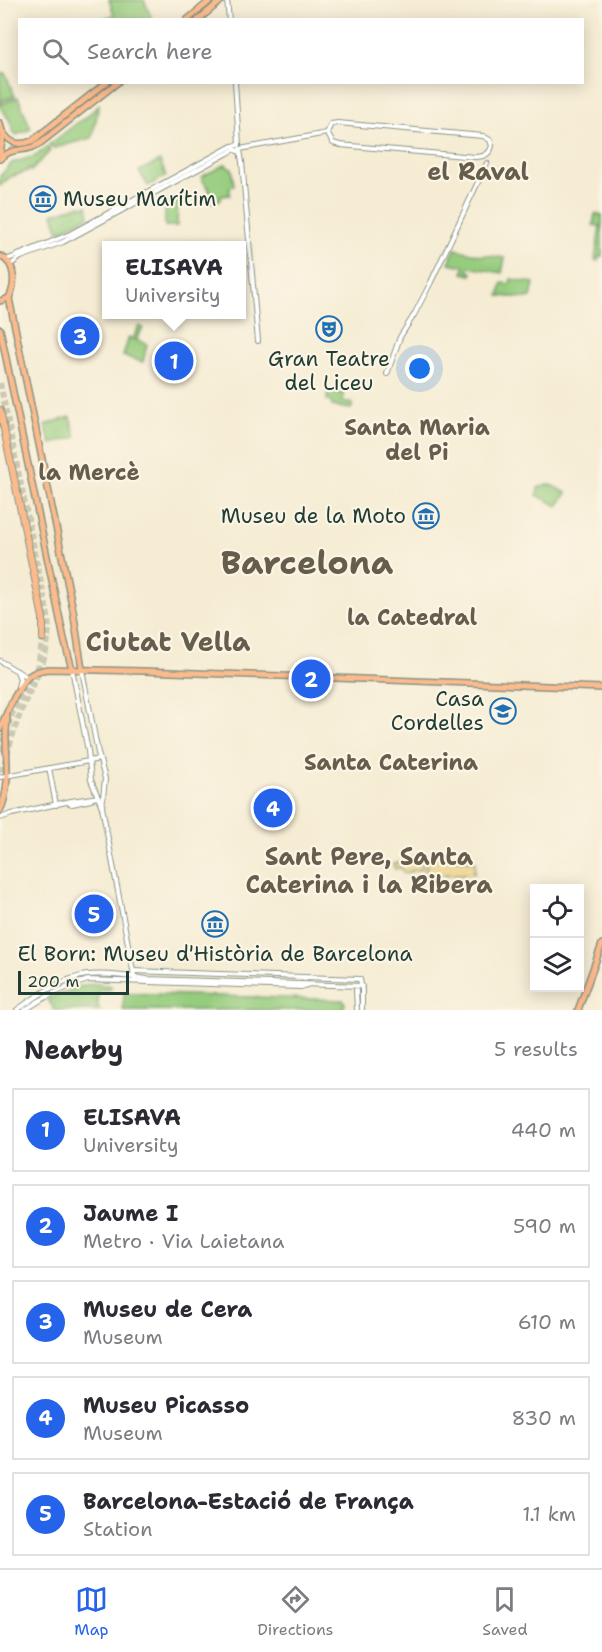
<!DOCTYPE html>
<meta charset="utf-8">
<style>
body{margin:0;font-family:"Shantell Sans",sans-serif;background:#f7f7f7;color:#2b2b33}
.controls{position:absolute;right:18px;bottom:18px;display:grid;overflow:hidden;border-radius:0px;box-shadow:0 3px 15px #0003}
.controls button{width:54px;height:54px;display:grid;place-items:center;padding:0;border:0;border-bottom:2px solid #e1e1e2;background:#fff;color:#2b2b33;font:30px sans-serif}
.scale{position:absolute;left:18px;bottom:15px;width:111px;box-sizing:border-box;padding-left:6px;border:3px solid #1f3d34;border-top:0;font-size:16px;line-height:21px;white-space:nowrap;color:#1f3d34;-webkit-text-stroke:4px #fcf5e5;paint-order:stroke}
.you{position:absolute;left:420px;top:369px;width:21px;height:21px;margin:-15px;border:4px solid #fff;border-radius:50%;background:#1a73e8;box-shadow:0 0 0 9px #1a73e833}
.badge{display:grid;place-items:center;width:39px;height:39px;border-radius:50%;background:#2563eb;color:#fff;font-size:20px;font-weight:700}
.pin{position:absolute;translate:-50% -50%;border:3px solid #fff;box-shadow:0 2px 6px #0006}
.popup{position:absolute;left:102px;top:241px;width:144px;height:78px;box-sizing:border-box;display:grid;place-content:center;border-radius:0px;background:#fff;filter:drop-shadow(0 2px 4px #0005);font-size:20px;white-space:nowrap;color:#7c7c81}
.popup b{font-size:22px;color:#2b2b33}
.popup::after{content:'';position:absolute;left:50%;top:100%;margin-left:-12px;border:12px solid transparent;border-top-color:#fff}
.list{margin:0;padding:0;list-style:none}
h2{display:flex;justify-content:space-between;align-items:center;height:78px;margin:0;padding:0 24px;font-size:26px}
h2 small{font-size:20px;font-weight:400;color:#7c7c81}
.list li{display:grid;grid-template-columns:39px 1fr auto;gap:18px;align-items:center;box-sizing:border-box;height:84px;margin:0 12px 12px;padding:0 12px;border:2px solid #e1e1e2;border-radius:0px}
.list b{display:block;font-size:22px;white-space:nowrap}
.list p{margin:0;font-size:20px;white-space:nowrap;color:#7c7c81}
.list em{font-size:20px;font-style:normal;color:#7c7c81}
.icon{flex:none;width:33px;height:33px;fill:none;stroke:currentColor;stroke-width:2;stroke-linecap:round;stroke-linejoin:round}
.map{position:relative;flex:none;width:602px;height:1010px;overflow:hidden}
.search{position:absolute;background:#fff;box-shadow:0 3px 15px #0003;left:18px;right:18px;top:18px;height:66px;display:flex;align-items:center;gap:15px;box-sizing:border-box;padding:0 21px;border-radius:0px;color:#7c7c81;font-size:22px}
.sheet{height:558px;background:#fff}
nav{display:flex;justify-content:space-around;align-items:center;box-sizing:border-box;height:84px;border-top:2px solid #e1e1e2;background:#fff;font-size:16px;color:#7c7c81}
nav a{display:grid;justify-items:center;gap:3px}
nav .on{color:#2563eb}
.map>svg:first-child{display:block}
.green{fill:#96cc7e;stroke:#5a8459;stroke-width:1.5}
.sand{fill:#eeda9e;stroke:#868c69;stroke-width:1.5}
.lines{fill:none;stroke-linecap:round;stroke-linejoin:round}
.highway-tunnel{stroke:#cac9b3;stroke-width:6;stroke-dasharray:6 3;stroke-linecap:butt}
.minor-casing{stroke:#8a9484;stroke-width:6}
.major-casing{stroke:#8a9484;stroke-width:8}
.highway-casing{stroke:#8a9484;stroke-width:8}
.minor{stroke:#fff;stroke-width:4}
.major{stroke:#fbbb8d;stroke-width:5}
.highway{stroke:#fbbb8d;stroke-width:6}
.labels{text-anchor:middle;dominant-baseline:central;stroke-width:4.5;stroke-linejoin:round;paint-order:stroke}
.poi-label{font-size:21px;fill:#1f3d34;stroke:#fcf5e5}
.neighbourhood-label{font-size:22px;font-weight:bold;fill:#655e4c;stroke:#fcf5e5}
.quarter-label{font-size:24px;font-weight:bold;fill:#655e4c;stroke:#fcf5e5}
.district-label{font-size:27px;font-weight:bold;fill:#655e4c;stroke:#fcf5e5}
.town-label{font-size:33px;font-weight:bold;fill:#655e4c;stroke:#fcf5e5}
</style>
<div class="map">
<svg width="602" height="1010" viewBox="0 0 602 1010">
<rect width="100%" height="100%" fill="#fcf5e5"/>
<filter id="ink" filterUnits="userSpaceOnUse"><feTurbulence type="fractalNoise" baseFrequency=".0167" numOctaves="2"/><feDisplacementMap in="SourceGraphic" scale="12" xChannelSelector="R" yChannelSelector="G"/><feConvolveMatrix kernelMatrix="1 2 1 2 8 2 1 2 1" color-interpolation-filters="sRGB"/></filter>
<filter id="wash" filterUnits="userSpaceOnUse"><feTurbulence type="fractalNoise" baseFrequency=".008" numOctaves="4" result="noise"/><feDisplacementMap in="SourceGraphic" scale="24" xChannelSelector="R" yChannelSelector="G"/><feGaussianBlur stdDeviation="1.35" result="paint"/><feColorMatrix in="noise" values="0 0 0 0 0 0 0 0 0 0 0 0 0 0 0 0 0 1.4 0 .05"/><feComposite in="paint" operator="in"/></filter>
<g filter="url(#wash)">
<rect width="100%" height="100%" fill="#f5ecd3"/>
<g class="green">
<path d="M109,0H144L152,19H102L114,15Z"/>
<path d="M5,73L15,96L2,101L0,96V75Z"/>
<path d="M18,97L31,129L16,135L14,133L9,119L0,107V101L2,104Z"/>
<path d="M99,105L92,138L54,148L49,145L81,120H83Z"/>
<path d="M47,147L50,151L31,171L30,168L27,169L28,171L10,177L0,186V176L12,163L35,156Z"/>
<path d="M160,161L166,176L148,186L139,171Z"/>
<path d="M226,164V166L232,168L234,186L230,187V195L221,196V200L210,202L209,188L208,189L201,177Z"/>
<path d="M165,200H178L177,226H165Z"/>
<path d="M81,205L82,207L87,205L89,216L59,232L53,214Z"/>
<path d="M595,214L602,215V257L599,256L598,261L595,260L600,226L593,225Z"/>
<path d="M455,249L484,256L485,255L505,258L502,273L469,267L468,271L472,272L471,275L463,273L464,266L449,263Z"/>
<path d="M511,279L534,283L531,297L527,298L499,296L502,283L510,284Z"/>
<path d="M139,326L143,328L136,340L147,344L143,362L123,356L129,337L133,339Z"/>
<path d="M328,391L344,394L343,401L353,404L351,409L332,406L331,401L327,400Z"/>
<path d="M70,417L76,437L51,444L45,425Z"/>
<path d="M546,485H551L567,493L558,506L537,495L538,488Z"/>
<path d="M97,984L111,986V989L98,991V1008L101,1010H53V1007L47,999L84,985Z"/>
<path d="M124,993L343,1000L345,1003L343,1010H123Z"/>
</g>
<g class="sand">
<path d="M423,856L422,869L404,873L400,867L395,869L393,864L410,858Z"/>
<path d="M427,856L448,857L475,862L474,874L425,875Z"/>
</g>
</g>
<g filter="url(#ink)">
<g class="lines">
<g class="highway-tunnel">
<path d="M0,383L48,616C52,659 34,677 20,714C12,735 7,756 0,777"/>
<path d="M0,751L12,714L34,676L38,664L43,638"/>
</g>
<g class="minor-casing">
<g id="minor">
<path d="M227,0L229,20"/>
<path d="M235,82L239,144"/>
<path d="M338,123L483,136L490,140L492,146C490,154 483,157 475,157L340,145L333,143L327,133L331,124Z"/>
<path d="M240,149L327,133"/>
<path d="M240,150L242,162L258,341"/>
<path d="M6,260L70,234L232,146L239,145"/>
<path d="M10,265L21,257L63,242L228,153L235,149L237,151L240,150"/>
<path d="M387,374L400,337L414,315L431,282L487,163"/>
<path d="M0,661L27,677"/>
<path d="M72,669L88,751L91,780L102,807L135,981"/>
<path d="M82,670L98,753L105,779L102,807"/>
<path d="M17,671L20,679L18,687"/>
<path d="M49,768L56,805"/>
<path d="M0,777L100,759"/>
<path d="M69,803L72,804L91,800"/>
<path d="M0,818L12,814L71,801L99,797"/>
<path d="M133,971L360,979L362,991V1010"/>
<path d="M356,990L357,1010"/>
<path d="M17,1010C38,995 61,979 87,975C107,973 128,976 147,979L362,986"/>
<path d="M25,1010C45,996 65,987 88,980L301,987L307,985"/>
</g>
</g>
<g class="major-casing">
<g id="major">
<path d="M187,20L211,0"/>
<path d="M198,20L222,0"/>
<path d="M0,123L3,136L0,154"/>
<path d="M3,132C10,144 19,146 32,141L107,82"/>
<path d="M0,159C14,145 23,154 39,144L118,82"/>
<path d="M0,256C16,263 16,284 9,298L0,301"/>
<path d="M9,298L73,610L82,669"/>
<path d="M0,329L64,639L72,669"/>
<path d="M0,729C6,714 16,690 27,678C32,672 41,670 48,669L144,671L602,688"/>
<path d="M0,811C11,787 6,760 6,735C6,729 7,722 7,716"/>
<path d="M578,1010L602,944"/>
</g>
</g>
<g class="highway-casing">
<path id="highway" d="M0,410L43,618V638"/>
</g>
<use href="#minor" class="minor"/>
<use href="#major" class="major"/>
<use href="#highway" class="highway"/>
</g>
</g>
<defs>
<g id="museum-ring" transform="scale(1.35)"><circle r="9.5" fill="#fcf5e5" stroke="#1f6fb2" stroke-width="1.5"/><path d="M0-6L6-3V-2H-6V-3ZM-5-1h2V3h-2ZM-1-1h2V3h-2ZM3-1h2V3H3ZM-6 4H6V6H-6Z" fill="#1f6fb2"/></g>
<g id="theatre-ring" transform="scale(1.35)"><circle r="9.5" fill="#fcf5e5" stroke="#1f6fb2" stroke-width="1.5"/><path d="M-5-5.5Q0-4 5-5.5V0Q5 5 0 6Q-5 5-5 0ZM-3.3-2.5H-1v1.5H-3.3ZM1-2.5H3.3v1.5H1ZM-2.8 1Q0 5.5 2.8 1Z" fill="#1f6fb2"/></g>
<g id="university-ring" transform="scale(1.35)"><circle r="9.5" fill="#fcf5e5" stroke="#1f6fb2" stroke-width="1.5"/><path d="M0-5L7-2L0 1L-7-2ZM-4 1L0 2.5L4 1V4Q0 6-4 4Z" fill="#1f6fb2"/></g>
</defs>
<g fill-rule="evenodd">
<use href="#museum-ring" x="43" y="199"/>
<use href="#theatre-ring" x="329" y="329"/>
<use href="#museum-ring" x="426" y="516"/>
<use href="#university-ring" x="503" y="711"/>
<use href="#museum-ring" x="215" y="924"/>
</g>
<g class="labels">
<g class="poi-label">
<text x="63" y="199" text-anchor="start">Museu Marítim</text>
<text x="329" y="359">Gran Teatre<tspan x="329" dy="24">del Liceu</tspan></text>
<text x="406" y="516" text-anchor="end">Museu de la Moto</text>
<text x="484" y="699" text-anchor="end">Casa<tspan x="484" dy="24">Cordelles</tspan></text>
<text x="215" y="954">El Born: Museu d'Història de Barcelona</text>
</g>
<g class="neighbourhood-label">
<text x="417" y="427">Santa Maria<tspan x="417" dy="25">del Pi</tspan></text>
<text x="89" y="472">la Mercè</text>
<text x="412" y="617">la Catedral</text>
<text x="391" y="762">Santa Caterina</text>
</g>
<g class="quarter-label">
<text x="478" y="172">el Raval</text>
<text x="369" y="857">Sant Pere, Santa<tspan x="369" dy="28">Caterina i la Ribera</tspan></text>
</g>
<g class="district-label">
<text x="168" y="641">Ciutat Vella</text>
</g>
<g class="town-label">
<text x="307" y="562">Barcelona</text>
</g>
</g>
</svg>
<div class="controls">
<button><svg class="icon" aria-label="locate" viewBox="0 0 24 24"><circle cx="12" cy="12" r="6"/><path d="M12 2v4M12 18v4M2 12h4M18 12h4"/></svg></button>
<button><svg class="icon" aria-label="layers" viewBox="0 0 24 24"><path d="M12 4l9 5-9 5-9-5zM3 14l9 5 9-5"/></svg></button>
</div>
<div class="scale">200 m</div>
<div class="you"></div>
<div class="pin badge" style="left:174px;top:361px">1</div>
<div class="popup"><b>ELISAVA</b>University</div>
<div class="pin badge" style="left:311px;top:679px">2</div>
<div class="pin badge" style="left:80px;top:336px">3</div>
<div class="pin badge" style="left:273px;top:808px">4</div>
<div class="pin badge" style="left:94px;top:914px">5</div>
<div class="search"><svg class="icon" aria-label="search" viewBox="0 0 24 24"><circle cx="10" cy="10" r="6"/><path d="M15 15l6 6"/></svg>Search here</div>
</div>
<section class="sheet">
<h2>Nearby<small>5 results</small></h2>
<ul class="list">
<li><span class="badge">1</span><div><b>ELISAVA</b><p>University</p></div><em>440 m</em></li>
<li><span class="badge">2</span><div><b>Jaume I</b><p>Metro · Via Laietana</p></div><em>590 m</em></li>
<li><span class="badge">3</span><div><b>Museu de Cera</b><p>Museum</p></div><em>610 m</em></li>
<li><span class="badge">4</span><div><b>Museu Picasso</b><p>Museum</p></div><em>830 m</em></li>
<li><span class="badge">5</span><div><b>Barcelona-Estació de França</b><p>Station</p></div><em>1.1 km</em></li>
</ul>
</section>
<nav>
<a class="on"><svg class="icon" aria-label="map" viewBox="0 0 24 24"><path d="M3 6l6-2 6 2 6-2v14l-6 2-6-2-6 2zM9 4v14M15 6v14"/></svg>Map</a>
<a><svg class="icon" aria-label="directions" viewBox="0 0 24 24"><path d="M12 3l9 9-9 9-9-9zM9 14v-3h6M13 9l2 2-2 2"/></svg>Directions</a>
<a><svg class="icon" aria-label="saved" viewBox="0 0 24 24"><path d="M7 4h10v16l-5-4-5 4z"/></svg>Saved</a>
</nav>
